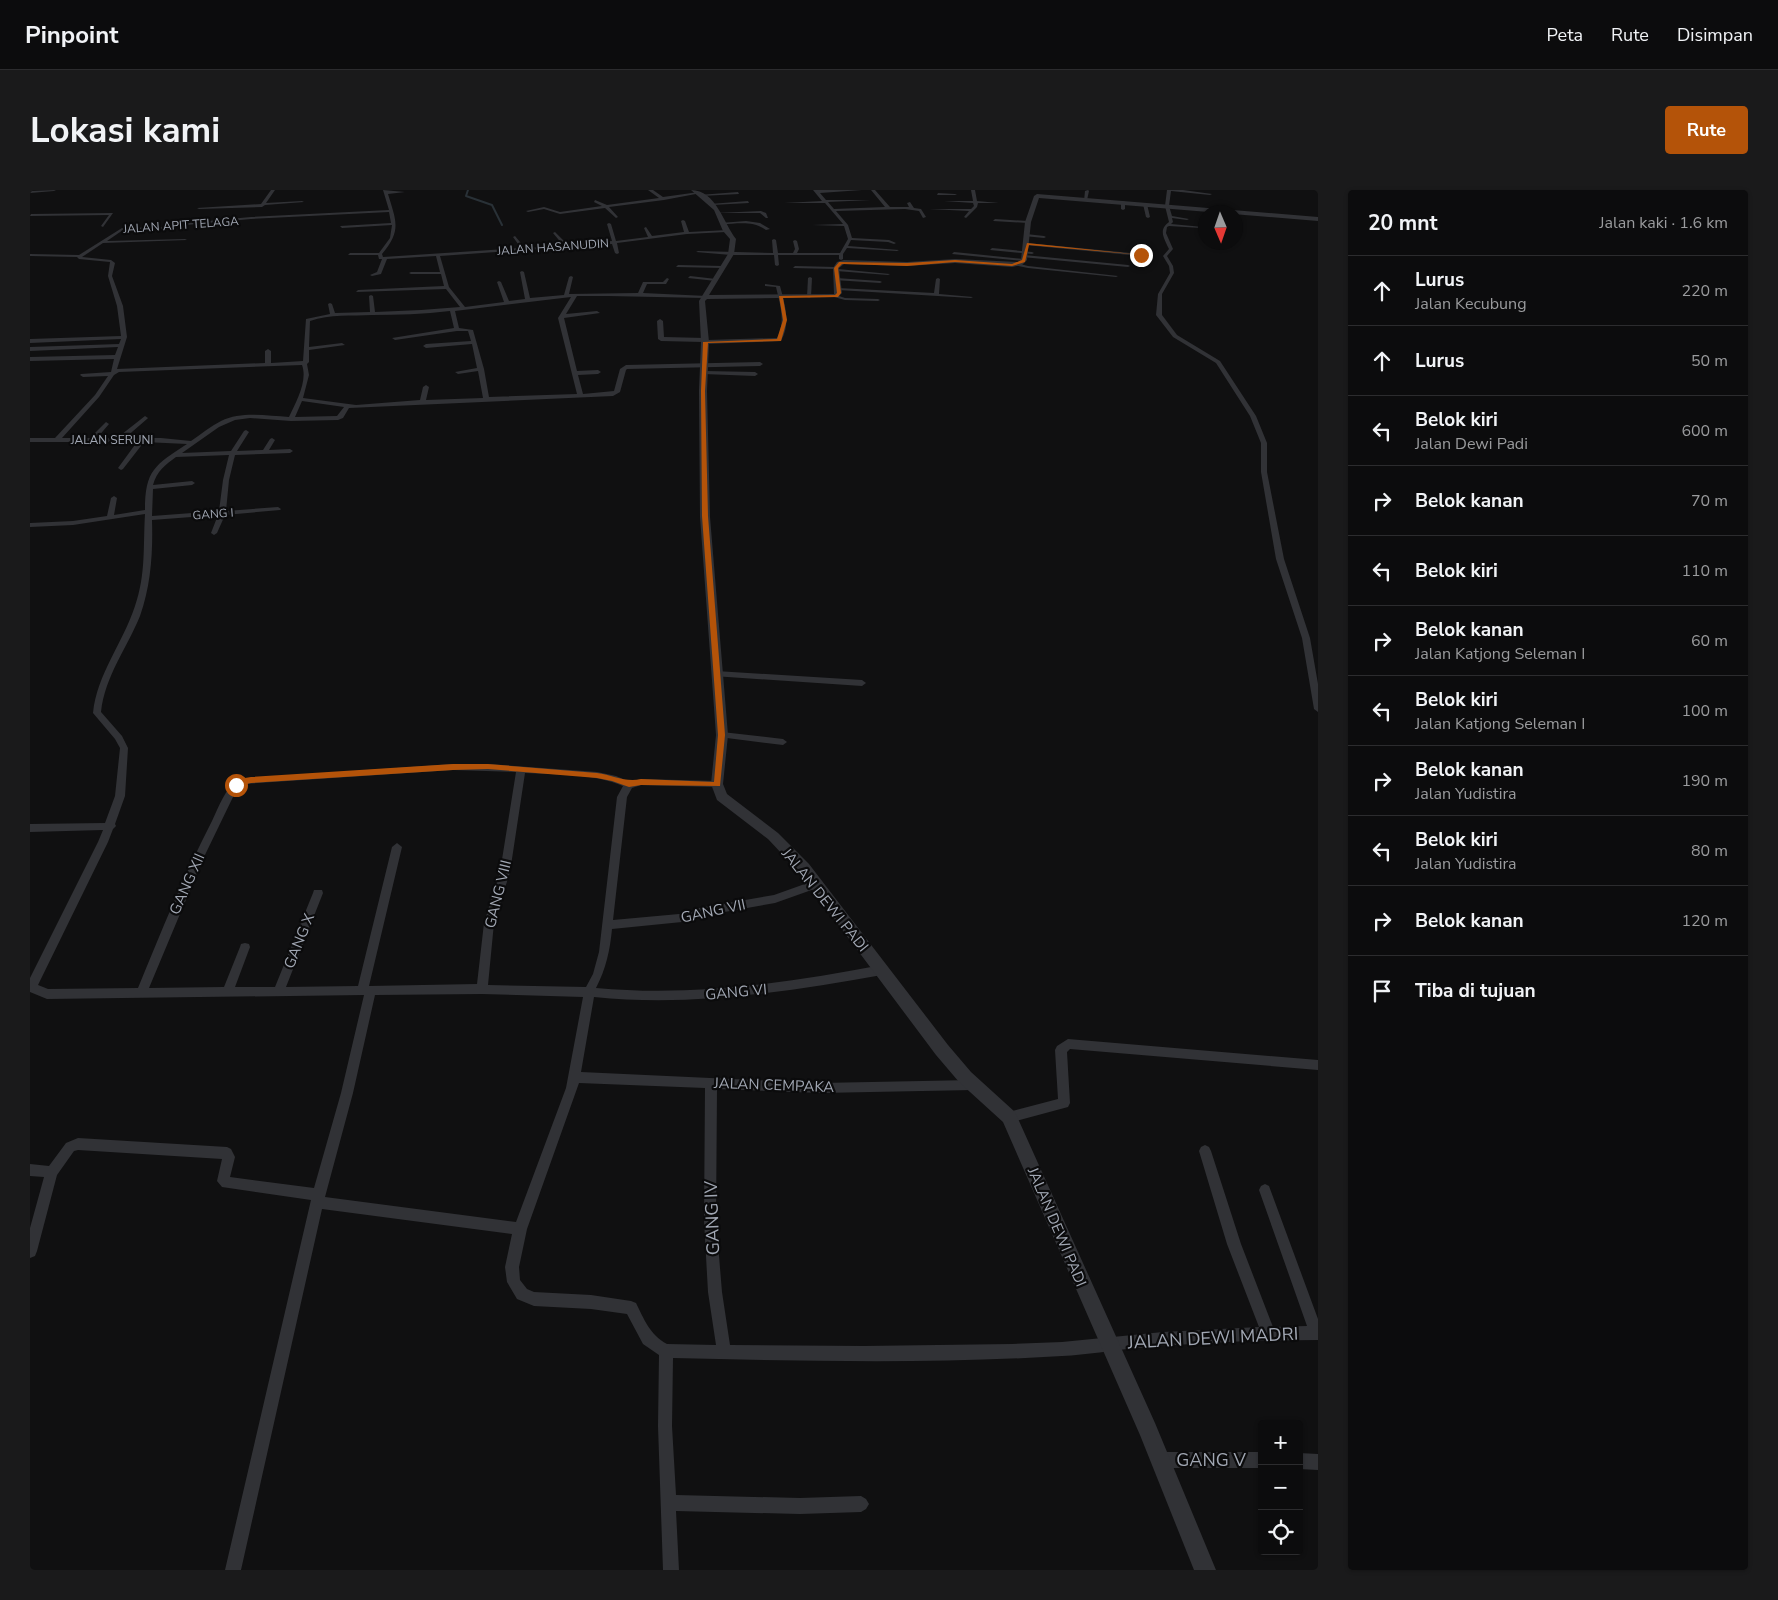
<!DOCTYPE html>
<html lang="id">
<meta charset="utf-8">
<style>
body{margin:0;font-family:"Nunito Sans",sans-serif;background:#1a1a1b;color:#f1f3f6}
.controls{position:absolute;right:15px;bottom:15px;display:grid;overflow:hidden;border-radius:5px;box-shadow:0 1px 4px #0004}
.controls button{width:45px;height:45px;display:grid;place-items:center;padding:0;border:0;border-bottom:1px solid #2c2c2e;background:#0c0c0d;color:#f1f3f6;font:25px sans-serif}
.compass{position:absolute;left:1168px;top:15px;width:45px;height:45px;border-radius:50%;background:#0c0c0d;box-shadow:0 1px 4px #0004;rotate:178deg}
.stop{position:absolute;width:15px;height:15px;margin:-11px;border:4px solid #b45309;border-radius:50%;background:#fff}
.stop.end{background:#b45309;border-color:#fff;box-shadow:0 1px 5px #0008}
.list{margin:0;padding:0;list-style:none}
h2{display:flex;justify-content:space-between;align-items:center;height:65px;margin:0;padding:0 20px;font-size:21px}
h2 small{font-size:16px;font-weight:400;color:#9a9b9d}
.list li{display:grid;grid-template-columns:32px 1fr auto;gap:15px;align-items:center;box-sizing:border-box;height:70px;padding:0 20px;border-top:1px solid #2c2c2e}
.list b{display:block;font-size:19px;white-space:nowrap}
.list p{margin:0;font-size:16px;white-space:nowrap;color:#9a9b9d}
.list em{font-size:16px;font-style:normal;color:#9a9b9d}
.icon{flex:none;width:28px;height:28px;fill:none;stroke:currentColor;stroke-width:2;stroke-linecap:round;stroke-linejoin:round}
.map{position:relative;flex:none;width:1288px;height:1380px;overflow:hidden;border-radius:5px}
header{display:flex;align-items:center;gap:30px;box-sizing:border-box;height:70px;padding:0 25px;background:#0c0c0d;border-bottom:1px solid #2c2c2e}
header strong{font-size:24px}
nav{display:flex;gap:28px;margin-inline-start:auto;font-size:18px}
.intro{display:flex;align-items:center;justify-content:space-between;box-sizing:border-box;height:120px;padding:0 30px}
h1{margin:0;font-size:35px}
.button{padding:12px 22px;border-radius:5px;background:#b45309;color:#fff;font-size:18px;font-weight:700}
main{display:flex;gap:30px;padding:0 30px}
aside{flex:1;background:#0c0c0d;border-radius:5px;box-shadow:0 1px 4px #0004}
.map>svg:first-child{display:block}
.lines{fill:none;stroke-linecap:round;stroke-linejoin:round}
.stream{stroke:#293137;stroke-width:2}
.minor{fill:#313236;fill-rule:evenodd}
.tertiary{fill:#313236;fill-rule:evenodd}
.route{fill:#b45309}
.labels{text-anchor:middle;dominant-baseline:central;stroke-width:4.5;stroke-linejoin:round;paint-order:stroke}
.far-street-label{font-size:12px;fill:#a1a7b3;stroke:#0b0b0c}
.street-label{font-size:15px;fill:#a1a7b3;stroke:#0b0b0c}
.near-street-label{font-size:18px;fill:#a1a7b3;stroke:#0b0b0c}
</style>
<header>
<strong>Pinpoint</strong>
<nav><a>Peta</a><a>Rute</a><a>Disimpan</a></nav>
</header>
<div class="intro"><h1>Lokasi kami</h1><a class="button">Rute</a></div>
<main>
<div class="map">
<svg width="1288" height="1380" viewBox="0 0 1288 1380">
<rect width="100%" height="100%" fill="#101011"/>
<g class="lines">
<path class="stream" d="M438,0L436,6L462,15L472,35"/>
<g class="minor">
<path d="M26,0L24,1L0,3V1Z"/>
<path d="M241,0H245L236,13L272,11L274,12L235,15L232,17L169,19L167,18L231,14Z"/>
<path d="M353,0L375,2L358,4C366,31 372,40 352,64L353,67L491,58L483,47L485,46L495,58L533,55L523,43L525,42L538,55L582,51L577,34L579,33L581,34L586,51L618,47L614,38L616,37L622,46L654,42L651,31L653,30L655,31L659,42L698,40L696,42L657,44L587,53L589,63L587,64L585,63L582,54L410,66L419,97L435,117L474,112L467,92L469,91L471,92L479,111L495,109L490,82L492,81L494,82L500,108L534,105L539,87L541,86L543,87L539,104L608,103L613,92H633L637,88L639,89L636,94H617L613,103L677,106L675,108L578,106H547L536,124L567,121L570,123L534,128L547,181L568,180L571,182L568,184L548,185L553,204L584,201L590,179L596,175L730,172L733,174L730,176L597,179L596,180L590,202L583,206L319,218L313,228L308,230L261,231L220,228L205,230L189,237L152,263L201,261L214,241L216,240L219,242L207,261L233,260L240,249L242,248L245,250L239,260L260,259L263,261L260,263L205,265L199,290L196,321L248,317L251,319L250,320L195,325L187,343L184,345L181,343L188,325L122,330C123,362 121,395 110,426C97,458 75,486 71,522L92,546L98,558L95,606L85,634L86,636L83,639L78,652L8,795L18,799L108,798C131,742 154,685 182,631C189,616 195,599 208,589L423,574H458L567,582L586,586L600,592L611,589L687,591L692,594L687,597L611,595L602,598L597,607L583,730L660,723L669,718L744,705L786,690L790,691L791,694L790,697L745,713L672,726L662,731L582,739C580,760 576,779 566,798C663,807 757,793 852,775L856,777L857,780L856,783L852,785C756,802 661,817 564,807L551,882L790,893L943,890L947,891L949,895L947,899L943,900L790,903L687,899L686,1030L692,1102L700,1155L834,1156L982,1154L1032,1152L1133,1142L1229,1137L1197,1054L1169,961L1171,957L1175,955L1179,957L1181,961L1211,1054L1243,1137L1277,1136L1229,1000L1231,996L1235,994L1239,996L1288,1129V1150C1228,1150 1167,1153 1107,1158C1082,1160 1057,1165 1032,1166C903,1174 772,1171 643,1168L642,1236L646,1305L770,1308L831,1306L836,1309L839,1314L836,1319L831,1322L770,1324L646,1321L649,1380H633L628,1236L629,1165L613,1154L597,1124L561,1119L504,1116L487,1109L477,1092L475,1077L482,1044L292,1019L211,1380H195L281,1010L192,997L187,991L192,969L48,960L44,961L27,985L7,1061L5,1066L0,1068V1038L14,987L0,986V974L19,976L36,953L48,948L197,957L201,959L205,967L200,987L284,998L311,903L334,805L17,809L0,802V788L68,652L73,640L0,642V634L75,633L85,606L90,558L85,549L63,523C67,484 93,453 105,416C116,384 113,356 115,324L43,335L0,337V333L43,331L77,326L81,308L84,306L87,308L84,325L115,320C115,280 125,275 157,254L114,252L93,279L91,280L88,278L107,252H0V248H25L65,205L78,186L53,187L50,185L51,184L81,182L84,169L0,171V167L85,165L88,157L0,161V157L89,154L91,149L0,153V149L91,146L87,116L78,86L80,72L49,69L47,67L0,66V64L49,65L92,38L142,37L156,33L221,27L359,20ZM359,22L361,33L310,36L312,38L362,35L360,48L349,63H320L318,65H348L349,69H352L347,82L340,85L342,86L351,84L357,69L406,66L410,82H381L379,83L381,84H411L414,96L328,100L326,102L416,99L430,117L391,120L345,122L343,106L341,105L339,106L340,122L305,123L302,114L300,113L298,114L300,124L276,129L273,171L241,173V161L238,159L235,161V173L87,179L97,147L93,116L82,86L85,73L81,70L52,67L73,53L157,50L155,49L77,51L93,40L142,39L156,35L221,29ZM541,107L528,128L547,204L459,207L454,179L443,140L429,138L425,121ZM420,121L424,138L362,148L365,150L427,141H438L441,151L396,154L393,156L396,158L442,154L447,178L425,182L428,184L448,181L453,208L396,210L399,197L396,195L393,197L390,210L326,215L273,208L279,185L277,174L279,172V160L315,155L312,153L279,157L280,131C300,124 322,126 342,125C367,125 394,124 420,121ZM272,175C278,191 266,212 259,227C237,226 212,221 191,231C181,236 171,244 161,251L131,248H95L117,229L118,228L115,226L87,248H67L79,234L76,232L60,248H32L69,207L84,185L89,182ZM272,211L314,217L307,226L265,227ZM199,265L193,290L189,321L122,326L123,299L162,295L165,293L162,291L123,295C127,281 135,275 146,267ZM423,580L486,582L470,682L454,733L447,794L339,796L372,657L367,653L362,657L328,796L256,797L293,703L292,700H284L283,703L245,797H205L220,757L219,754L215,753L211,754L210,757L194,797L119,798L173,669L203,607L213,594ZM495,583C527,585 563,583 593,596L587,607L569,762L563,784L556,797L458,795L464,733L480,682ZM452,804L553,807L536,898L486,1032L295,1007L323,903L345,805ZM549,893L675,898L674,1030L678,1102L686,1155L637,1154C620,1145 614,1129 606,1113L601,1111L561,1105L504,1102L497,1099L490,1090L489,1077L497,1039Z"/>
<path d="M618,0H623L633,7L669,2L671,3L634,10L579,17L588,27L586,28L575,18L530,24L514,19L498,22L496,21L514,17L530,22L572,16L564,12L565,10L577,15L629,8Z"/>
<path d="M783,0H832L790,3L796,10H841L798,12L804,19L855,17L841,0H845L860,17H879L877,13L880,12L884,18L891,19L896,27L893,28L889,21L875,19L806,21L818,35L822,48L859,50L866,53L864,54L858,52L821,50L818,56L869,60L867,61L817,58L813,64V69L811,70L809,69V65H748L749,75L747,76L745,75L744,65H701L666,62L668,61L743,63L742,50L744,49L746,50L748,63H763L765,59L763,51L765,50L767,51L769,59L767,63H810L818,49L814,36L782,35L813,34L795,13H754L792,11Z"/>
<path d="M941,0H945L947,11L969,13H948L947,17L936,28L934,27L939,21L899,19H941L944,16L943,13L914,11H943Z"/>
<path d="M1058,0L1059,1L1057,10L1054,11L1055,1Z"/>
<path d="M1137,0H1153L1182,4L1180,5L1141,1L1139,16L1142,26L1159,29L1157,30L1142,28L1143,32L1141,34L1173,37L1171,38L1139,36L1137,37L1136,43L1143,59L1137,66L1143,76L1144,83L1132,104V125L1147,145L1190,171L1226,226L1237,253V282L1254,369L1280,448L1288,494V522L1284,519L1272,448L1246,369L1231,282V253L1220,226L1186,173L1143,147L1126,125L1128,104L1140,83L1139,76L1133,66L1139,59C1134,48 1128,40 1139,32L1135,16Z"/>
<path d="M708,2L709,4L671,6L669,5Z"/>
<path d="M908,3L925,4L927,5H907Z"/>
<path d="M718,11L719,13L682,15L680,14Z"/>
<path d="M1093,11L1095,12V19L1093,20L1091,19V12Z"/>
<path d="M1115,13L1117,14L1120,27L1118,28L1116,27L1113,14Z"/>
<path d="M731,21L736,23L738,28H736L730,23H686Z"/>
<path d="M83,23L73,37L71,36L79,25L0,26L1,24Z"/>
<path d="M965,29L998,31L1000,32L998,33L963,31Z"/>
<path d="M716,31L730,33L740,39L736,40C723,30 707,34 692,34L690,33Z"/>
<path d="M996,44L1014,46L1016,47L1014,48L994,46Z"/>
<path d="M997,53L1111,64L1121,63L1123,64L1111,66L995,55Z"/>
<path d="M962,58L1002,62L1004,63L1002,64L960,60Z"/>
<path d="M924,62L994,69L996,70L994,71L922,64Z"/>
<path d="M994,65L1098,75L1100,76L1098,77L992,67Z"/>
<path d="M986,73L998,76L1088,86L1086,87L998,78L984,75Z"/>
<path d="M648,75L693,76L695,77L693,78L646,77Z"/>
<path d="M765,76L806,77L808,79L860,84L858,85L806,81L804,79L763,78Z"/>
<path d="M660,86L686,89L688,90L686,91L658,88Z"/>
<path d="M780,87L782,88L781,107L779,108L777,107L778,88Z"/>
<path d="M806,88L850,91L852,92L850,93L804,90Z"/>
<path d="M908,88L910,89L909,104L943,107L941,108L808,100L806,99L808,98L904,103L906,89Z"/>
<path d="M735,94L750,96C755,115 761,133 751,151L675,154L673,152L631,151L628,149L627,131L630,129L633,131L634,147L675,148L677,150L747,148C756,132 750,114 746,97L735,96Z"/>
<path d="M806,105L815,108L848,109L850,110L848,111L815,110L804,107Z"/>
<path d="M675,181L725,182L728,184L725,186L673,184L672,183Z"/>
<path d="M686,481L832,490L836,493L832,496L683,486V482Z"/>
<path d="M692,542L753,549L757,552L753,555L689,547L688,545Z"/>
<path d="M1038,849L1288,870V880L1040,859L1037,862L1040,913L1038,917L979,933L975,931L973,927L975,923L1028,909L1025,860L1027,856Z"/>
<path d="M1131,1262H1232V1278H1131L1126,1275L1123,1270L1126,1265Z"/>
<path d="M1269,1263L1288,1264V1280L1269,1279Z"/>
</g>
<path class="tertiary" d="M661,0C686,0 694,34 706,49L704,64L679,105L804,104L803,78L807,72L814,70L877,72L925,69L988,72L991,70L995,32L1004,6L1007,4L1288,27V31L1009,8L1001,32L997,70L992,75L982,77L925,73L877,76L814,74L809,78L812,103L808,107L677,109L675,111L679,152L677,201L680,327L698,545L693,594L697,604L748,643L779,674L918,855L941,882L985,922L1125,1233L1186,1380H1164L1110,1245L973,932L929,892L906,865L769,682L738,649L687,610L681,594L686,545L670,327L669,201L671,152L669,111L698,64L700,49L693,41L684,20Z"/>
</g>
<path class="route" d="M997,53L1113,65L999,55L995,72L982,76L925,72L877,76L812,74L808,78L811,103L808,107L753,108L757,130L751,151L678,153L675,201L678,326L695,545L690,596L611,595L599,597L582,591L567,588L458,579L423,580L221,593L203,597V593L209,589L221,587L423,574H458L567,583C583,585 596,593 611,589L684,592L688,545L672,326L671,201L673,152L747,149L753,130L749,106L805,105L807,103L804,78L809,72L877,73L925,70L982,74L992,70Z"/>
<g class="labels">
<g class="far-street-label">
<text transform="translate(151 35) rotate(-4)">JALAN APIT TELAGA</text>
<text transform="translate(523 57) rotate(-4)">JALAN HASANUDIN</text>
<text x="82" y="250">JALAN SERUNI</text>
<text transform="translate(183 324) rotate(-4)">GANG I</text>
</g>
<g class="street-label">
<text transform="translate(157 694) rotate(-66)">GANG XII</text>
<text transform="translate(468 704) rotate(-76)">GANG VIII</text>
<text transform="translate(795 710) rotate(51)">JALAN DEWI PADI</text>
<text transform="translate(683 721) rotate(-12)">GANG VII</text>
<text transform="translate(269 751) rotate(-68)">GANG X</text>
<text transform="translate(706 802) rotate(-5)">GANG VI</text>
<text transform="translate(744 895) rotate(2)">JALAN CEMPAKA</text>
<text transform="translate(1027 1037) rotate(67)">JALAN DEWI PADI</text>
</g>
<g class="near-street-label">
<text transform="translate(682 1028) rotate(-92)">GANG IV</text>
<text transform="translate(1183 1148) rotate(-3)">JALAN DEWI MADRI</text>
<text x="1181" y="1270">GANG V</text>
</g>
</g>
</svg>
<div class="controls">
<button>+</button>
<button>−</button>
<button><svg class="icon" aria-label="locate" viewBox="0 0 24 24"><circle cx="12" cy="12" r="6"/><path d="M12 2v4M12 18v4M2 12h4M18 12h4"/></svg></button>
</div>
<svg class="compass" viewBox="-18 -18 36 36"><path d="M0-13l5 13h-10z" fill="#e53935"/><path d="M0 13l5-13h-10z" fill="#9a9b9d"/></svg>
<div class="stop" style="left:206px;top:595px"></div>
<div class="stop end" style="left:1111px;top:65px"></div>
</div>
<aside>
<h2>20 mnt<small>Jalan kaki · 1.6 km</small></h2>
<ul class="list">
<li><svg class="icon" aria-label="ahead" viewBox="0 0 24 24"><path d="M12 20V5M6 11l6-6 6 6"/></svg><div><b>Lurus</b><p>Jalan Kecubung</p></div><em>220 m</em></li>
<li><svg class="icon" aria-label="ahead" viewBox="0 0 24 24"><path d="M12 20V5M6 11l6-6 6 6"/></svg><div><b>Lurus</b></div><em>50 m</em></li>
<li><svg class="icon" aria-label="left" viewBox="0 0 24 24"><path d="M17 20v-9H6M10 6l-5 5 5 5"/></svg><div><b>Belok kiri</b><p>Jalan Dewi Padi</p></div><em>600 m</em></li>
<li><svg class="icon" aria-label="right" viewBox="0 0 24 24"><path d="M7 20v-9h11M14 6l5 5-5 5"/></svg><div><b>Belok kanan</b></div><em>70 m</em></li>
<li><svg class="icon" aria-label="left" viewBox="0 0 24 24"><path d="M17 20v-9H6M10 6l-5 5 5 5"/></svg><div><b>Belok kiri</b></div><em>110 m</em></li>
<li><svg class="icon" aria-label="right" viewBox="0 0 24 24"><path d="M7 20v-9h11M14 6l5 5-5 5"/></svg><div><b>Belok kanan</b><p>Jalan Katjong Seleman I</p></div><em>60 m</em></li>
<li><svg class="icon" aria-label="left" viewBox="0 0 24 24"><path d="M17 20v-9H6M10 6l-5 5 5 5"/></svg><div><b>Belok kiri</b><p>Jalan Katjong Seleman I</p></div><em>100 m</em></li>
<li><svg class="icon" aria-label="right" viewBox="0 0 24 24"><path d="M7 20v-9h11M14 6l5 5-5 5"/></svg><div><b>Belok kanan</b><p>Jalan Yudistira</p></div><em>190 m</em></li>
<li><svg class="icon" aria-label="left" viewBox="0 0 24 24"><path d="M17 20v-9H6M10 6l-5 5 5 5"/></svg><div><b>Belok kiri</b><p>Jalan Yudistira</p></div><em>80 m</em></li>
<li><svg class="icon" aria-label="right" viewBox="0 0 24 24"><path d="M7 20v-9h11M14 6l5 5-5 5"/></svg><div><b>Belok kanan</b></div><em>120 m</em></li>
<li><svg class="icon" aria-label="arrive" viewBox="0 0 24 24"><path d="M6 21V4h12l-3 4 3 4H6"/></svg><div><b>Tiba di tujuan</b></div></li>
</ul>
</aside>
</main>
